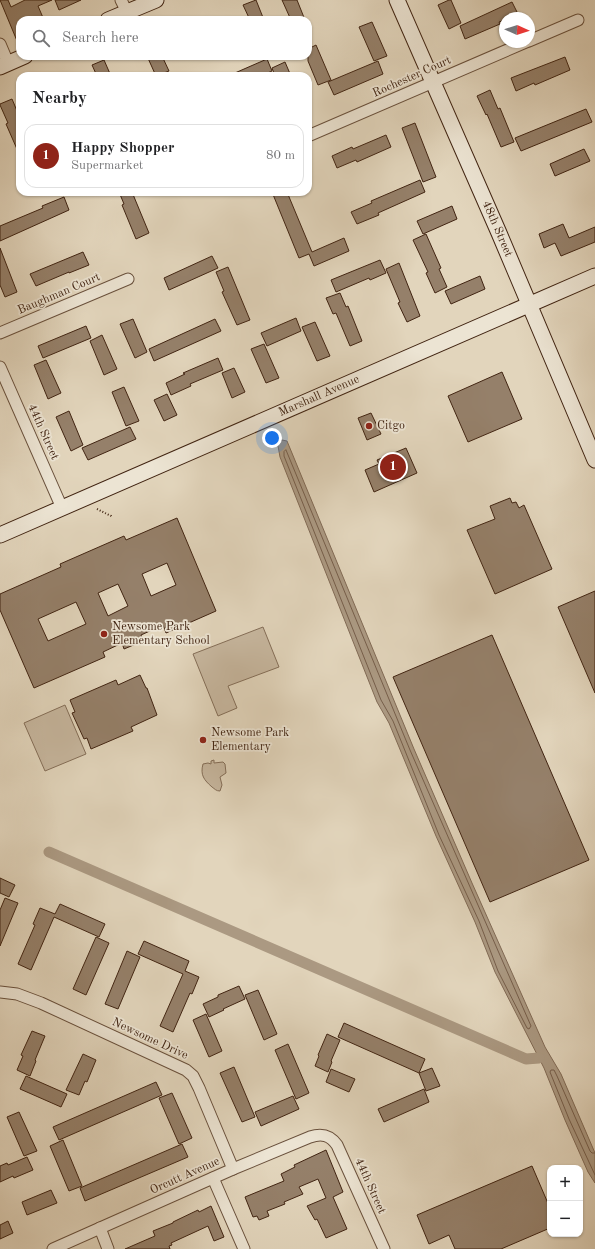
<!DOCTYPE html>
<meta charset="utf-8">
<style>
body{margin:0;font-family:"Old Standard TT",serif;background:#f2f2f2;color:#202124}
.controls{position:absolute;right:12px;bottom:12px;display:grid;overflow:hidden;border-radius:8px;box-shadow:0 1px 3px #0004}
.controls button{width:36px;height:36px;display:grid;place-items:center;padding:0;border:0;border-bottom:1px solid #e0e0e0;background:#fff;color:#202124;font:20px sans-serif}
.compass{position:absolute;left:499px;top:12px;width:36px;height:36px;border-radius:50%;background:#fff;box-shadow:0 1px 3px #0004;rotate:93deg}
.you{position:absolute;left:272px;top:438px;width:14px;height:14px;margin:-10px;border:3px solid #fff;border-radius:50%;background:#1a73e8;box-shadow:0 0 0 6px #1a73e833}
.badge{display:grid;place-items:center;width:26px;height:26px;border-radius:50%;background:#8f2418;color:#fff;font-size:13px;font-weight:700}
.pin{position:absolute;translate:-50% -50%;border:2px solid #fff;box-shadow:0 1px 4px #0006}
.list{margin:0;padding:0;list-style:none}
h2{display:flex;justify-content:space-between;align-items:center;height:52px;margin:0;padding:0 16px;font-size:17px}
h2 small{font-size:13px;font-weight:400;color:#757577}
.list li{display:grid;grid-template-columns:26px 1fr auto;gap:12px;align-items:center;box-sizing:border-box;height:64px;margin:0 8px 8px;padding:0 8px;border:1px solid #e0e0e0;border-radius:12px}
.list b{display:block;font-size:15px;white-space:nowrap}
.list p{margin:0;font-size:13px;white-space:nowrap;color:#757577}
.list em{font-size:13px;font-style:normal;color:#757577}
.icon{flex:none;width:22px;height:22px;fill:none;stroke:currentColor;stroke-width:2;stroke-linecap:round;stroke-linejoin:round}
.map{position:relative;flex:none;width:595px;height:1249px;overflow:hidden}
.search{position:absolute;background:#fff;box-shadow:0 1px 3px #0004;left:16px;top:16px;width:296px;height:44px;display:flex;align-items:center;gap:10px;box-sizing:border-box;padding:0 14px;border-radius:12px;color:#757577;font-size:15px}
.panel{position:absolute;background:#fff;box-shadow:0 1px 3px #0004;left:16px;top:72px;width:296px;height:124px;border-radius:12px}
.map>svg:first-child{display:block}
.green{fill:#c7b79f;stroke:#846e58}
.water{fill:#ab9982;stroke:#816a55}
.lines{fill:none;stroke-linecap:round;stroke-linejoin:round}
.shore{stroke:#765e4a;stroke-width:1}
.canal{stroke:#ab9982;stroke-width:11}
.building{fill:#95806a;stroke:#412412;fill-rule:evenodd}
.street-casing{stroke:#69503c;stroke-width:13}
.secondary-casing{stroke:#412412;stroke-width:17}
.path{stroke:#412412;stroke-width:2;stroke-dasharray:1 2;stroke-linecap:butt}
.street{stroke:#ece4d3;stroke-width:11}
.secondary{stroke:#ece4d3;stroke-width:15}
.poi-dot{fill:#8f2418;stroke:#ece4d3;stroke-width:1.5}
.labels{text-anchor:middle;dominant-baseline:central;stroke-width:3.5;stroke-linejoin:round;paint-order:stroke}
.street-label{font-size:12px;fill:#412412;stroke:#ece4d3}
.poi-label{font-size:12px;fill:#412412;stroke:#ece4d3;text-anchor:start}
</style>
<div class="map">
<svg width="595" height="1249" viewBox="0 0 595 1249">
<rect width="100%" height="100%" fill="#e2d5bc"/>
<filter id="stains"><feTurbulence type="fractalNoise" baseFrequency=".005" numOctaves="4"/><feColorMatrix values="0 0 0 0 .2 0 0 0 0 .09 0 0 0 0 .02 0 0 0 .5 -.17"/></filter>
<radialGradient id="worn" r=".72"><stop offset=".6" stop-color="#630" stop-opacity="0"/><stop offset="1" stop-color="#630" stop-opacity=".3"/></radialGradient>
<g class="green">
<path d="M263,627L279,667L228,686L237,708L218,716L193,654Z"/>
<path d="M65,705L86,754L45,771L24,723Z"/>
<path d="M214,760V763L223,762L225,764L226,773L220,777L222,785L220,791C216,791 215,789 212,787C204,780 200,775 203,764L208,763L211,764V761Z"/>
</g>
<path class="water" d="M282,440L287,441L414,749L472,883L545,1047L561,1074L595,1153V1183L588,1172L565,1120L544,1068L495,972L475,922L436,836L389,723L377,702L280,457L278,446Z"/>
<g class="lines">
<g class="shore">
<path d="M286,450L410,750L531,1026L529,1029L527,1028L498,971L479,921L439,835L393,721L381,700L284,456V452Z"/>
<path d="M595,1153H592L590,1151L557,1076L554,1070H551L550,1072L569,1119L595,1175"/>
</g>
<path class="canal" d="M49,852L526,1059L539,1058"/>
</g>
<g class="building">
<path d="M0,0H8L11,7L25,0H52L38,6L44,20H20V48Z"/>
<path d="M55,0H81L59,10Z"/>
<path d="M256,0L264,20H250L243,5Z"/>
<path d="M282,0H297L305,20H291Z"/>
<path d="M449,0H451L461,23L449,29L438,5Z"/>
<path d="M512,2L518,14L509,18H505V20L499,22L500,24L465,39L460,26Z"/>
<path d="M372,22L387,56L374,61L359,27Z"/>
<path d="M316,45L331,80L318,85L308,61V49Z"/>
<path d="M147,56H162L169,71L156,76Z"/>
<path d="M565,57L570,70L535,85L534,83L516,91L511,78Z"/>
<path d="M267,59L272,71L261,76H228Z"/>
<path d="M104,60L111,76H97L92,65Z"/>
<path d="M378,61L383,74L334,95L328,82Z"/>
<path d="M285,62L291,76H275L272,68Z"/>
<path d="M490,90L498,109L500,108L514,142L501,147L487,114L486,115L477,96Z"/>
<path d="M12,99L20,118V156L6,124L8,123L0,105V104Z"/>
<path d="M586,109L592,122L521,151L515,138Z"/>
<path d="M415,123L436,177L423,182L402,128Z"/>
<path d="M386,135L391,147L357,162L356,160L337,168L332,156L352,147L353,149Z"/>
<path d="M584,149L590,161L555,176L550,164Z"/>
<path d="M420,180L425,192L378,213L379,215L357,224L351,212L372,203L371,201Z"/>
<path d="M119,192H132L149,233L136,239L122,205L124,204Z"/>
<path d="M272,192H287L312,252L344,238L349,251L314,266L309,254L299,258Z"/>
<path d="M64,197L69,210L0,241V226L43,208L42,206Z"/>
<path d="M452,206L457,219L423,234L417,221Z"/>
<path d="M563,224L569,238L595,227V242L561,256L555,243L544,248L539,234Z"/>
<path d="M426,234L441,268L439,269L447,287L435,293L426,273L428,272L413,240Z"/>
<path d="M0,248L17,292L5,297L0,285Z"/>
<path d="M83,252L89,265L69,273V272L36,286L30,274Z"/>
<path d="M212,256L218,268L169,290L164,278Z"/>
<path d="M380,260L386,273L370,280L369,278L336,292L331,280Z"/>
<path d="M399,263L420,316L407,322L398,303L400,302L386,269Z"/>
<path d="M228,267L250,320L237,325L222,292L224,291L216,272Z"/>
<path d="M480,276L485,289L451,304L445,291Z"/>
<path d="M340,293L346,307L348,306L362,341L350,346L336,313L333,314L326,298Z"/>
<path d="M296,318L301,331L267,346L261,333Z"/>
<path d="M133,319L147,352L135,358L120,324Z"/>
<path d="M215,319L221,331L154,361L149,349Z"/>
<path d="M315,322L330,356L317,361L302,327Z"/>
<path d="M86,326L91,338L43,358L38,346Z"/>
<path d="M102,335L117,369L104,375L90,341Z"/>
<path d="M264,344L279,378L266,383L251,349Z"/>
<path d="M218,358L223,370L190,384L191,386L171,395L166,383L185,374L183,373Z"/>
<path d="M46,360L61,393L48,399L34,365Z"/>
<path d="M234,368L245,392L232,398L222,373Z"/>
<path d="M502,372L522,419L468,442L448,396Z"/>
<path d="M124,387L139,421L126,426L112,392Z"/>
<path d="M167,394L177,415L164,421L154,400Z"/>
<path d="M69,411L83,445L71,451L56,417Z"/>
<path d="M371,413L381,434L367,440L358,418Z"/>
<path d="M130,427L136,439L88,460L82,448Z"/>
<path d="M406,448L417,473L374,492L365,470L379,464L377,460Z"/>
<path d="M510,498L512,503L516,502L519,508L524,505L552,569L495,594L467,530L495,519L490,506Z"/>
<path d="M177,518L216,611L166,633L163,625L141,635L143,641L124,649L122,643L103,652L105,657L34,688L0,610V594L61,567L60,564L124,536L126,540ZM167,563L176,585L151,596L142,574ZM118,584L128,606L108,616L98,593ZM76,602L86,624L48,641L38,619Z"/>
<path d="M595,591V693L558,607Z"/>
<path d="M492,635L589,860L490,902L393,677Z"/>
<path d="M140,675L146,688H147L157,715L131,727L133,731L91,749L87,738L84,739L72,713L75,712L70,700L116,680L118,685Z"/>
<path d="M0,878L15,885L9,897L0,893Z"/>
<path d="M5,898L18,903L0,946V910Z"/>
<path d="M60,904L105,924L99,937L54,917L31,970L18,964L35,925L33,924L40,908L55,914Z"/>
<path d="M96,937L109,943L86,995L73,989Z"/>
<path d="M144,941L189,961L185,971L199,977L192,994L190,993L173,1032L160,1026L183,974L138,954Z"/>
<path d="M127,951L140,957L118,1009L105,1004Z"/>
<path d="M239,986L245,999L223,1009L224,1010L209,1017L203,1004L218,997V995Z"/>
<path d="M258,990L277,1034L264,1040L245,995Z"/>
<path d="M206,1014L222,1051L209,1057L193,1020Z"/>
<path d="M344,1023L425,1059L419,1073L338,1037Z"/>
<path d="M32,1031L45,1036L35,1060L36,1061L30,1076L17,1070L23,1056L21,1055Z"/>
<path d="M327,1034L340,1040L331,1061L332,1062L328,1072L315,1066L319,1056L318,1055Z"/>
<path d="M288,1044L309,1093L296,1099L275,1050Z"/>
<path d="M83,1054L96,1060L87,1082L85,1081L79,1095L66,1090Z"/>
<path d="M234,1067L255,1117L242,1122L220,1073Z"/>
<path d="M432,1068L440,1086L426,1091L419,1073Z"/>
<path d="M331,1069L355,1079L349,1092L326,1082Z"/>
<path d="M26,1076L67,1094L61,1107L20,1089Z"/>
<path d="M156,1082L162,1095L59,1140L53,1127Z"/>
<path d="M424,1089L429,1102L384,1122L378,1109Z"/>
<path d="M172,1093L192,1138L179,1144L159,1098Z"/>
<path d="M293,1096L299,1109L261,1126L255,1112Z"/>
<path d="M19,1112L37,1151L24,1156L7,1117Z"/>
<path d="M63,1140L82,1186L69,1191L50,1146Z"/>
<path d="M182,1144L188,1157L85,1201L80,1188Z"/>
<path d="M326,1150L343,1192L333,1197L347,1229L326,1238L317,1219L315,1220L307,1206L326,1198L318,1179L299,1187L303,1194L284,1202L285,1204L267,1211L269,1216L259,1220L257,1216L253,1217L245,1197L284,1181L281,1174L295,1167L294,1165Z"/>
<path d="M27,1157L33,1170L14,1178L13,1176L0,1182V1166L7,1163L8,1165Z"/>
<path d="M532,1166L550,1208V1228L501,1249H455L449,1235L429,1244L417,1215Z"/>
<path d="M51,1190L57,1203L27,1215L22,1202Z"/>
<path d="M211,1206L224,1237L214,1241L208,1226L171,1243L172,1245L169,1246L170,1249H125L155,1236L153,1231L173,1223V1222L198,1210L199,1212Z"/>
<path d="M8,1221L13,1233L0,1239V1225Z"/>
</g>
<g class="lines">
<g class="street-casing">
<g id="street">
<path d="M121,0L127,12"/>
<path d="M529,41L578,20"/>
<path d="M0,44L8,63"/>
<path d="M308,136L526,42"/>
<path d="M0,333L128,279"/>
<path d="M0,367L62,508"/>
<path d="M0,992L17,994L41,1003L186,1070L193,1076L199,1088L233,1169"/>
<path d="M213,1178L244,1249"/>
<path d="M100,1228L108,1249"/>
<path d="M53,1249L233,1169L310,1137C322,1133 330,1135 337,1145L384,1249"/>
</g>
</g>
<g class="secondary-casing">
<g id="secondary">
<path id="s1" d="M397,0L499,233L595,460"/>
<path d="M108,20L156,0"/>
<path d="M0,67L25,56"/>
<path id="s2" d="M0,535L595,276"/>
</g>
</g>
<path class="path" d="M97,509L111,516L112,518"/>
<use href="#street" class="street"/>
<use href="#secondary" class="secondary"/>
</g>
<g class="poi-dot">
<circle cx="369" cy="426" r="4"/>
<circle cx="104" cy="634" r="4"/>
<circle cx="203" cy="740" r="4"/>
</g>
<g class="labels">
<g class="street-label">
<text transform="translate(412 77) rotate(-24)">Rochester Court</text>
<text stroke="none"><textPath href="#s1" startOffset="250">48th Street</textPath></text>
<text transform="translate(59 294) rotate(-23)">Baughman Court</text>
<text stroke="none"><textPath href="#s2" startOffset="348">Marshall Avenue</textPath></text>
<text transform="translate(43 432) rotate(66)">44th Street</text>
<text transform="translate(150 1039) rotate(25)">Newsome Drive</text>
<text transform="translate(185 1176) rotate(-24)">Orcutt Avenue</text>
<text transform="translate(370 1186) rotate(66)">44th Street</text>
</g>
<g class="poi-label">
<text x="377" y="426">Citgo</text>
<text x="112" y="627">Newsome Park<tspan x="112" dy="14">Elementary School</tspan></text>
<text x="211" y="733">Newsome Park<tspan x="211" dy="14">Elementary</tspan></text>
</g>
</g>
<rect width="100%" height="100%" filter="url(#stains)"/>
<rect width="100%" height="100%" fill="url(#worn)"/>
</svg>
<div class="controls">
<button>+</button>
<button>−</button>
</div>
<svg class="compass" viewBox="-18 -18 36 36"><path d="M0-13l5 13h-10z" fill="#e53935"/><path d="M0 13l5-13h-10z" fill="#757577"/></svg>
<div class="you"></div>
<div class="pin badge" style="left:393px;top:467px">1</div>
<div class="search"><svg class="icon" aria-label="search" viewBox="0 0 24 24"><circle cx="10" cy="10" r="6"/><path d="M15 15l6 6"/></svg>Search here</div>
<section class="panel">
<h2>Nearby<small></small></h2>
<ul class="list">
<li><span class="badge">1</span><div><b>Happy Shopper</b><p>Supermarket</p></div><em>80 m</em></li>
</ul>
</section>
</div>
